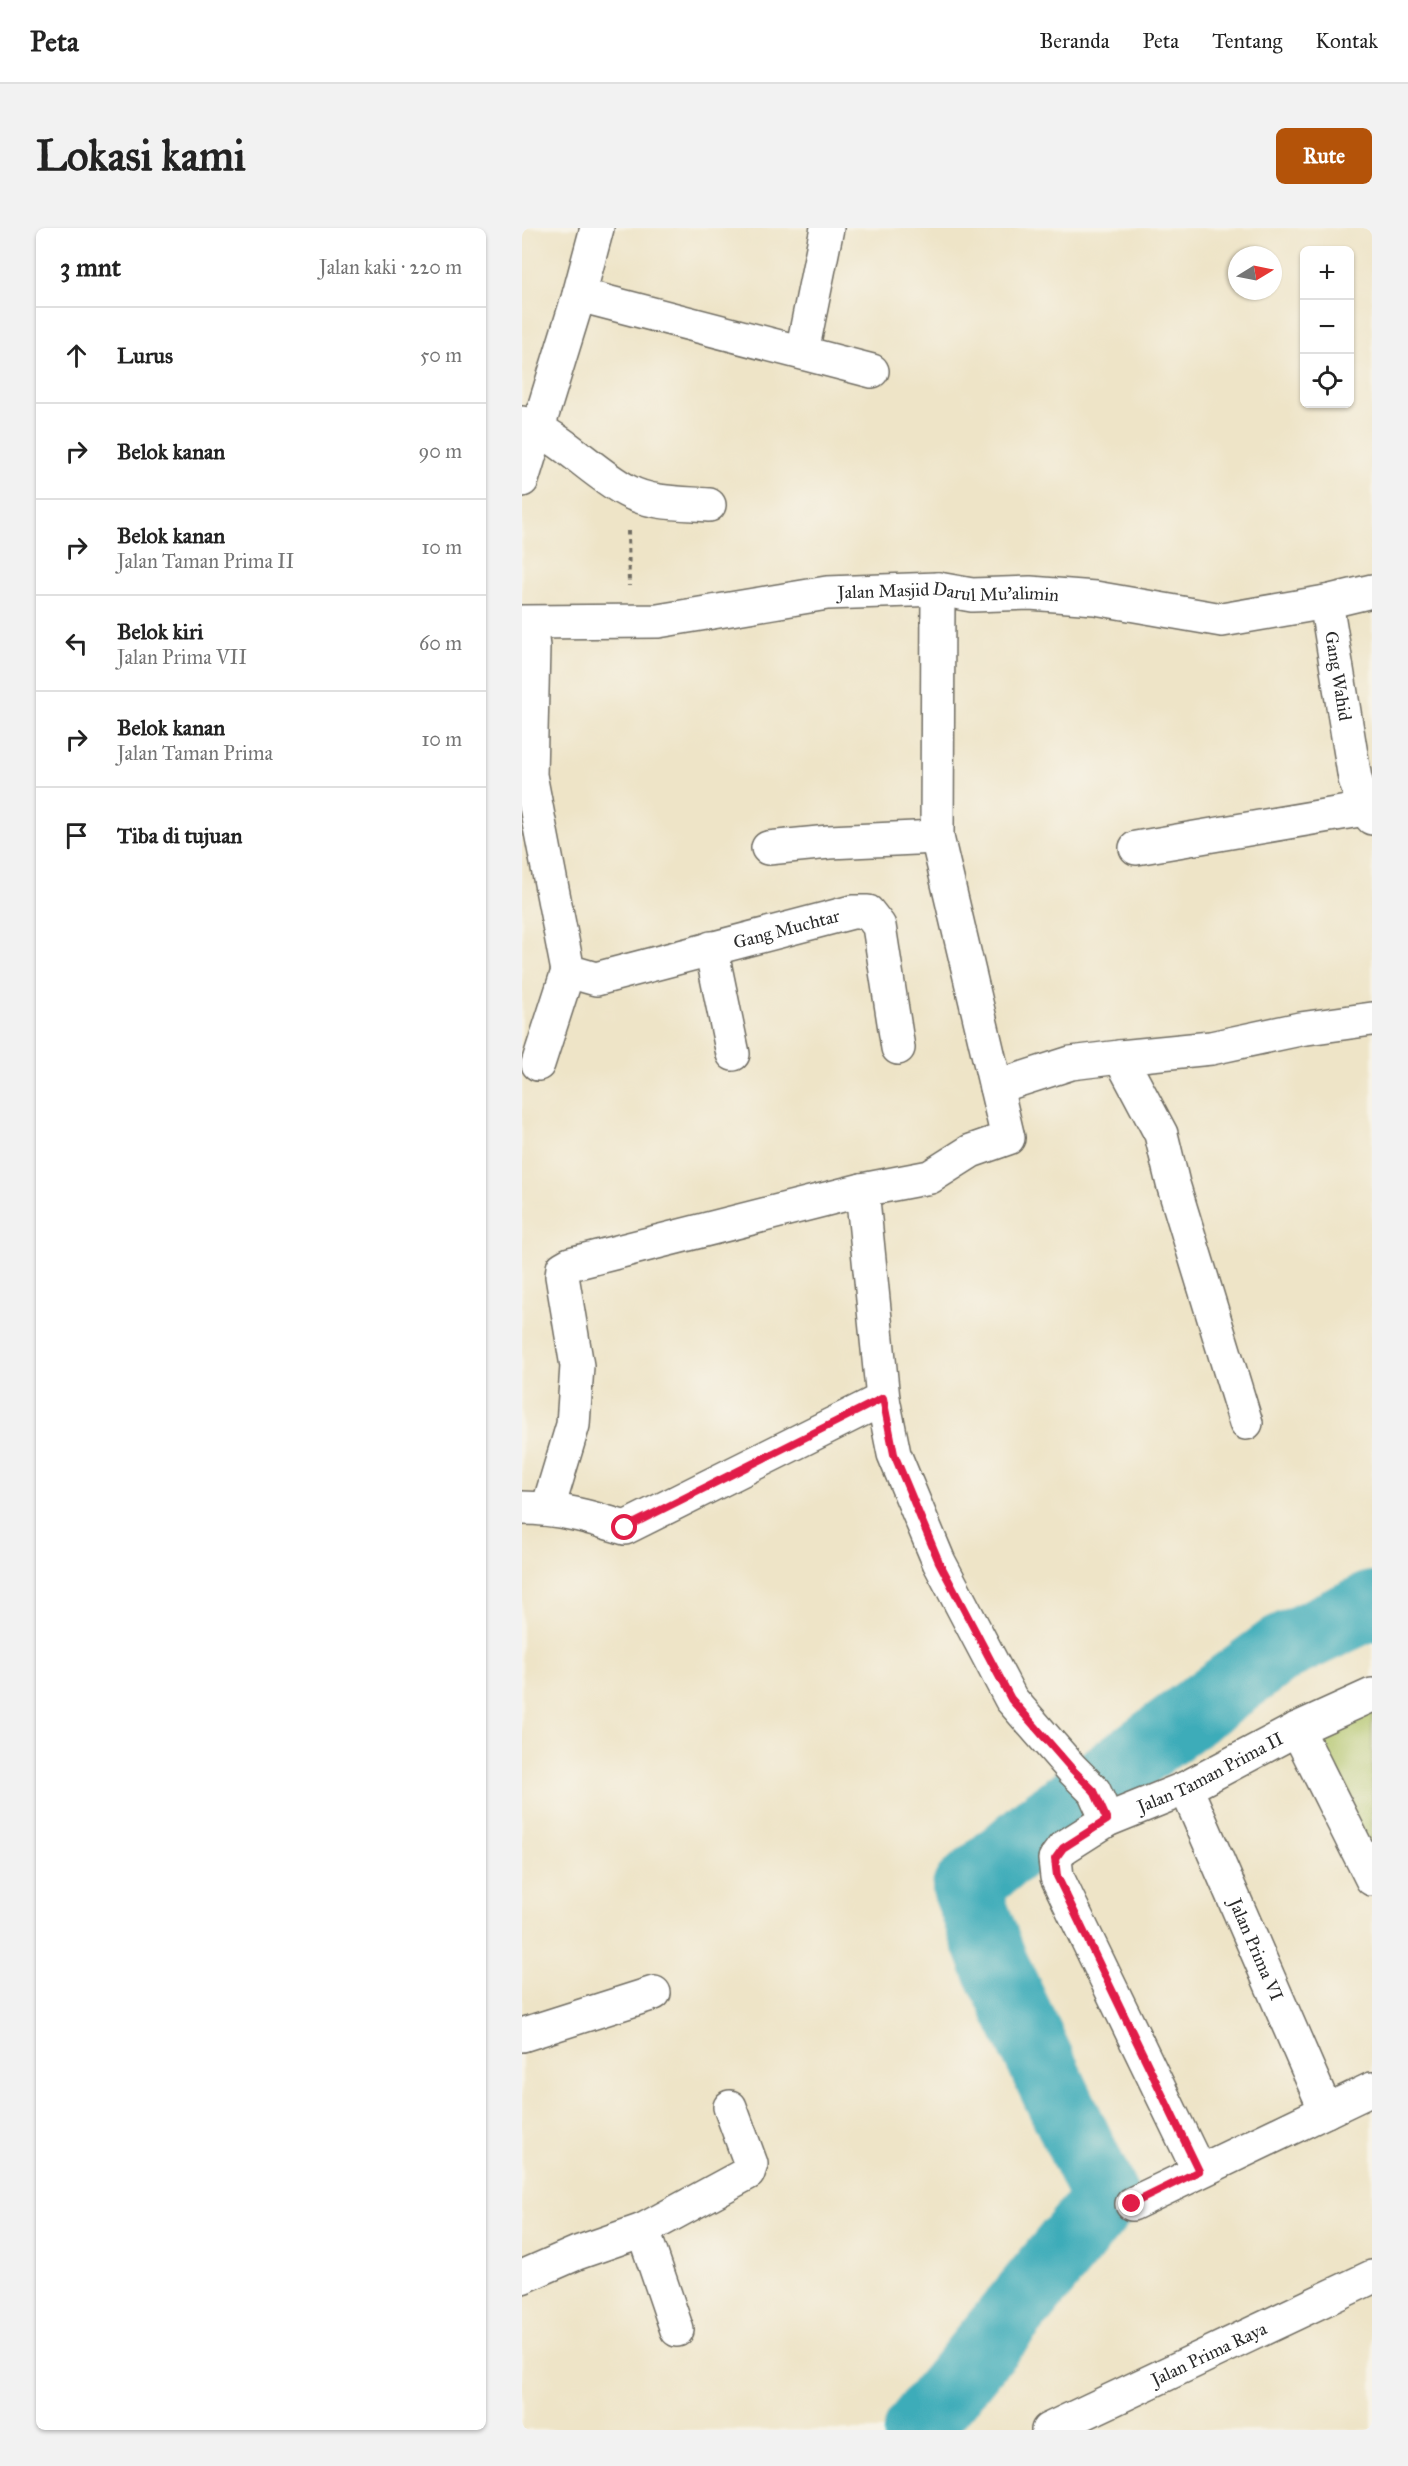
<!DOCTYPE html>
<html lang="id">
<meta charset="utf-8">
<style>
body{margin:0;font-family:"IM FELL Great Primer",serif;background:#f2f2f2;color:#222}
.controls{position:absolute;right:18px;top:18px;display:grid;overflow:hidden;border-radius:9px;box-shadow:0 2px 4px #0004}
.controls button{width:54px;height:54px;display:grid;place-items:center;padding:0;border:0;border-bottom:2px solid #e0e0e0;background:#fff;color:#222;font:30px sans-serif}
.compass{position:absolute;left:706px;top:18px;width:54px;height:54px;border-radius:50%;background:#fff;box-shadow:0 2px 4px #0004;rotate:80deg}
.stop{position:absolute;width:18px;height:18px;margin:-14px;border:4px solid #e11d48;border-radius:50%;background:#fff}
.stop.end{background:#e11d48;border-color:#fff;box-shadow:0 2px 6px #0008}
.list{margin:0;padding:0;list-style:none}
h2{display:flex;justify-content:space-between;align-items:center;height:78px;margin:0;padding:0 24px;font-size:26px}
h2 small{font-size:20px;font-weight:400;color:#767676}
.list li{display:grid;grid-template-columns:39px 1fr auto;gap:18px;align-items:center;box-sizing:border-box;height:96px;padding:0 24px;border-top:2px solid #e0e0e0}
.list b{display:block;font-size:22px;white-space:nowrap}
.list p{margin:0;font-size:20px;white-space:nowrap;color:#767676}
.list em{font-size:20px;font-style:normal;color:#767676}
.icon{flex:none;width:33px;height:33px;fill:none;stroke:currentColor;stroke-width:2;stroke-linecap:round;stroke-linejoin:round}
.map{position:relative;flex:none;width:850px;height:2202px;overflow:hidden;border-radius:9px}
header{display:flex;align-items:center;gap:36px;box-sizing:border-box;height:84px;padding:0 30px;background:#fff;border-bottom:2px solid #e0e0e0}
header strong{font-size:28px}
nav{display:flex;gap:33px;margin-inline-start:auto;font-size:21px}
.intro{display:flex;align-items:center;justify-content:space-between;box-sizing:border-box;height:144px;padding:0 36px}
h1{margin:0;font-size:42px}
.button{padding:15px 27px;border-radius:9px;background:#b45309;color:#fff;font-size:21px;font-weight:700}
main{display:flex;gap:36px;padding:0 36px}
aside{flex:1;background:#fff;border-radius:9px;box-shadow:0 2px 4px #0004}
.map>svg:first-child{display:block}
.green{fill:#afc366;stroke:#6d7748;stroke-width:1.5}
.lines{fill:none;stroke-linecap:round;stroke-linejoin:round}
.river{stroke:#3cacb9;stroke-width:68}
.street-casing{stroke:#6f6c62;stroke-width:36}
.path{stroke:#6f6c62;stroke-width:4;stroke-dasharray:4.5 4.5;stroke-linecap:butt}
.street{stroke:#fff;stroke-width:33}
.route{stroke:#e11d48;stroke-width:8}
.labels{text-anchor:middle;dominant-baseline:central;stroke-width:5;stroke-linejoin:round;paint-order:stroke}
.street-label{font-size:18px;fill:#2b2b2b;stroke:#f7f3e8}
</style>
<header>
<strong>Peta</strong>
<nav><a>Beranda</a><a>Peta</a><a>Tentang</a><a>Kontak</a></nav>
</header>
<div class="intro"><h1>Lokasi kami</h1><a class="button">Rute</a></div>
<main>
<aside>
<h2>3 mnt<small>Jalan kaki · 220 m</small></h2>
<ul class="list">
<li><svg class="icon" aria-label="ahead" viewBox="0 0 24 24"><path d="M12 20V5M6 11l6-6 6 6"/></svg><div><b>Lurus</b></div><em>50 m</em></li>
<li><svg class="icon" aria-label="right" viewBox="0 0 24 24"><path d="M7 20v-9h11M14 6l5 5-5 5"/></svg><div><b>Belok kanan</b></div><em>90 m</em></li>
<li><svg class="icon" aria-label="right" viewBox="0 0 24 24"><path d="M7 20v-9h11M14 6l5 5-5 5"/></svg><div><b>Belok kanan</b><p>Jalan Taman Prima II</p></div><em>10 m</em></li>
<li><svg class="icon" aria-label="left" viewBox="0 0 24 24"><path d="M17 20v-9H6M10 6l-5 5 5 5"/></svg><div><b>Belok kiri</b><p>Jalan Prima VII</p></div><em>60 m</em></li>
<li><svg class="icon" aria-label="right" viewBox="0 0 24 24"><path d="M7 20v-9h11M14 6l5 5-5 5"/></svg><div><b>Belok kanan</b><p>Jalan Taman Prima</p></div><em>10 m</em></li>
<li><svg class="icon" aria-label="arrive" viewBox="0 0 24 24"><path d="M6 21V4h12l-3 4 3 4H6"/></svg><div><b>Tiba di tujuan</b></div></li>
</ul>
</aside>
<div class="map">
<svg width="850" height="2202" viewBox="0 0 850 2202">
<rect width="100%" height="100%" fill="#f7f3e8"/>
<filter id="ink" filterUnits="userSpaceOnUse"><feTurbulence type="fractalNoise" baseFrequency=".0167" numOctaves="2"/><feDisplacementMap in="SourceGraphic" scale="12" xChannelSelector="R" yChannelSelector="G"/><feConvolveMatrix kernelMatrix="1 2 1 2 8 2 1 2 1" color-interpolation-filters="sRGB"/></filter>
<filter id="wash" filterUnits="userSpaceOnUse"><feTurbulence type="fractalNoise" baseFrequency=".008" numOctaves="4" result="noise"/><feDisplacementMap in="SourceGraphic" scale="24" xChannelSelector="R" yChannelSelector="G"/><feGaussianBlur stdDeviation="1.35" result="paint"/><feColorMatrix in="noise" values="0 0 0 0 0 0 0 0 0 0 0 0 0 0 0 0 0 1.4 0 .05"/><feComposite in="paint" operator="in"/></filter>
<g filter="url(#wash)">
<rect width="100%" height="100%" fill="#eee4c7"/>
<path class="green" d="M850,1478V1626L791,1504Z"/>
<g class="lines">
<path class="river" d="M395,2202L584,1971L473,1737L444,1660L515,1600L760,1420L850,1377"/>
</g>
</g>
<g filter="url(#ink)">
<g class="lines">
<g class="street-casing">
<g id="street">
<path d="M57,67L350,143"/>
<path d="M280,124L305,0"/>
<path d="M0,195C40,208 68,243 105,263C129,276 160,275 187,277"/>
<path d="M0,252L57,67L75,0"/>
<path id="s1" d="M804,374L833,551L843,581L850,590"/>
<path id="s2" d="M0,394L136,393L305,365L416,361L450,367L508,365L573,370L700,392L804,374L850,363"/>
<path id="s3" d="M8,395L11,419L8,547L46,743L74,751L330,684H346L357,698L376,820"/>
<path d="M246,620L307,614L415,609"/>
<path d="M614,620L843,581"/>
<path d="M189,720L211,826"/>
<path d="M16,836L46,743"/>
<path d="M474,859L549,835L598,829"/>
<path d="M340,962L361,1171L372,1226L417,1334L489,1471L550,1541L572,1563L585,1592"/>
<path d="M724,1195L651,956L639,906L598,829L689,820L778,801L850,791"/>
<path d="M0,1280C37,1280 68,1289 103,1300L361,1171"/>
<path d="M26,1280L51,1197L55,1138L40,1048L41,1040L48,1036L340,962L408,949L449,923L486,910L415,609L416,361"/>
<path d="M775,1501L850,1651"/>
<path id="s4" d="M664,1560L804,1883"/>
<path d="M0,1807L132,1765"/>
<path id="s5" d="M677,1943L535,1649L533,1631L541,1620L585,1592L664,1560L775,1501L850,1467"/>
<path d="M610,1976L850,1861"/>
<path d="M121,2002L155,2102"/>
<path d="M0,2049L55,2025L121,2002L226,1945L229,1936L208,1879"/>
<path id="s6" d="M526,2202L850,2049"/>
</g>
</g>
<path class="path" d="M106,303L107,358"/>
<use href="#street" class="street"/>
</g>
</g>
<g class="lines" filter="url(#ink)">
<path class="route" d="M103,1300L361,1170L372,1226L417,1334L489,1471L550,1541L572,1563L585,1592L541,1620L533,1631L535,1648L677,1943L610,1976"/>
</g>
<g class="labels">
<g class="street-label">
<text stroke="none"><textPath href="#s2" startOffset="429">Jalan Masjid Darul Mu'alimin</textPath></text>
<text stroke="none"><textPath href="#s1" startOffset="75">Gang Wahid</textPath></text>
<text stroke="none"><textPath href="#s3" startOffset="578">Gang Muchtar</textPath></text>
<text stroke="none"><textPath href="#s5" startOffset="524">Jalan Taman Prima II</textPath></text>
<text stroke="none"><textPath href="#s4" startOffset="176">Jalan Prima VI</textPath></text>
<text stroke="none"><textPath href="#s6" startOffset="178">Jalan Prima Raya</textPath></text>
</g>
</g>
</svg>
<div class="controls">
<button>+</button>
<button>−</button>
<button><svg class="icon" aria-label="locate" viewBox="0 0 24 24"><circle cx="12" cy="12" r="6"/><path d="M12 2v4M12 18v4M2 12h4M18 12h4"/></svg></button>
</div>
<svg class="compass" viewBox="-18 -18 36 36"><path d="M0-13l5 13h-10z" fill="#e53935"/><path d="M0 13l5-13h-10z" fill="#767676"/></svg>
<div class="stop" style="left:103px;top:1300px"></div>
<div class="stop end" style="left:610px;top:1976px"></div>
</div>
</main>
